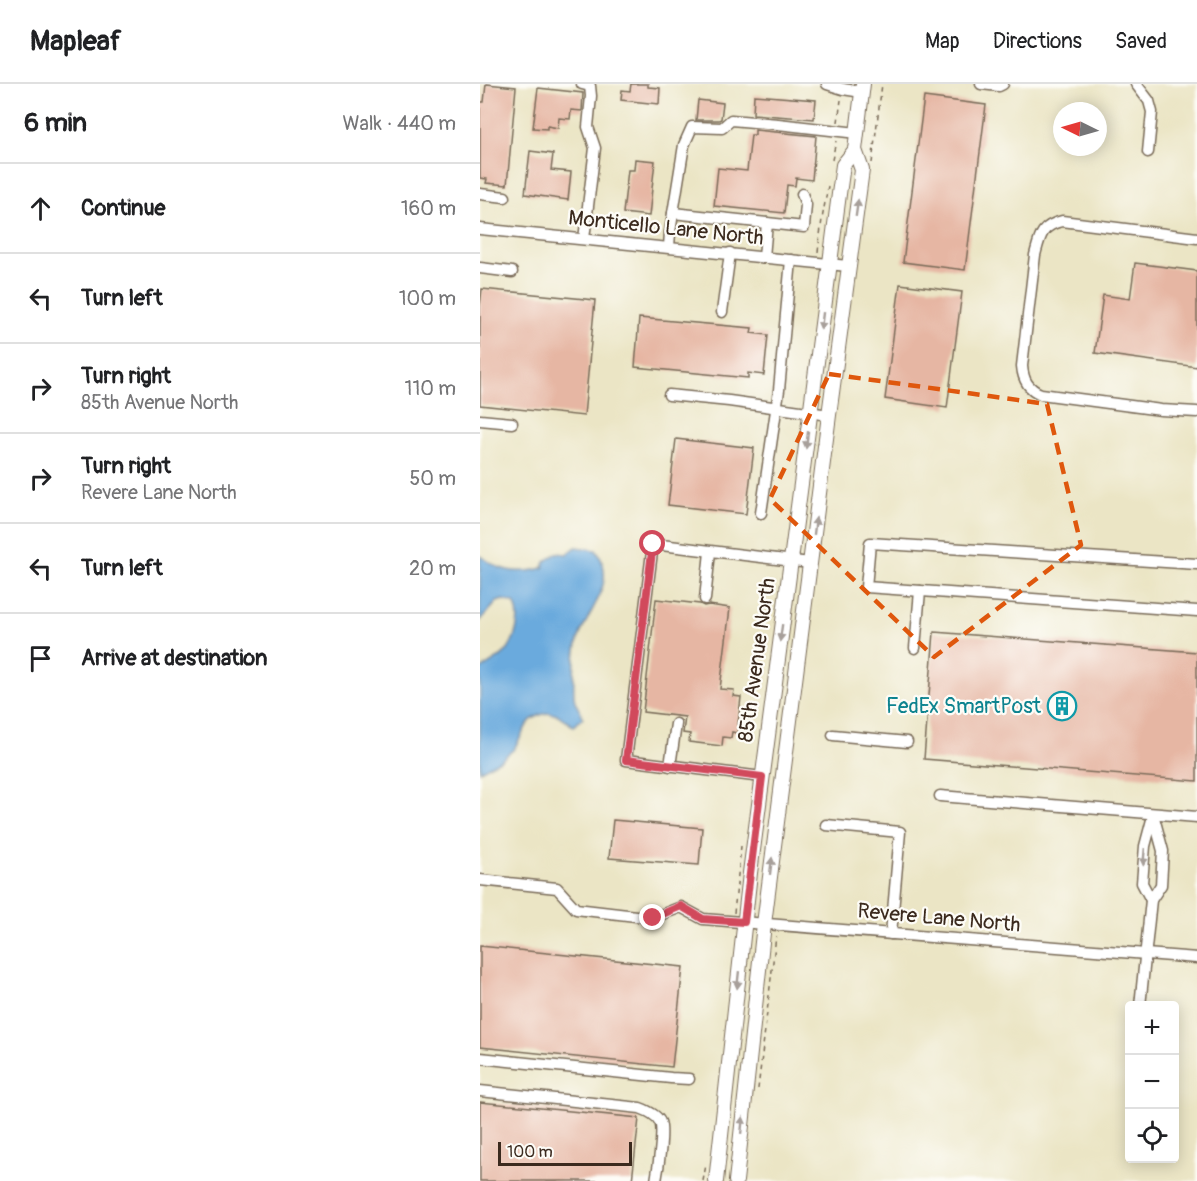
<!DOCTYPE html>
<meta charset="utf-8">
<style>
body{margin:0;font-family:Pangolin,sans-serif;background:#f6f6f6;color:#202124}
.controls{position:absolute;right:18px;bottom:18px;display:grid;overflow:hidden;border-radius:6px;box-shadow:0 3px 15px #0003}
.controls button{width:54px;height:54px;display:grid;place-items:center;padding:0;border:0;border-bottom:2px solid #e0e0e0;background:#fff;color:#202124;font:30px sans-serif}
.compass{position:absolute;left:573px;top:18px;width:54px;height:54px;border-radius:50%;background:#fff;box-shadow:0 3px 15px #0003;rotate:275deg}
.scale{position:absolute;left:18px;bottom:15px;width:134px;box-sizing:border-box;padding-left:6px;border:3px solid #3b2a1e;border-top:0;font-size:16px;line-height:21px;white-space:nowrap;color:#3b2a1e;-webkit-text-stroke:4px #fdfcf7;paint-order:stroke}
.stop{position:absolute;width:18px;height:18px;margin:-14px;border:4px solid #d1495b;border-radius:50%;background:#fff}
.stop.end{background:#d1495b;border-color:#fff;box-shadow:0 2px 6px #0008}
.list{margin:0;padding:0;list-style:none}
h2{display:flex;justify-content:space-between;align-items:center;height:78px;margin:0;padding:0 24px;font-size:26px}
h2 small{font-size:20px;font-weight:400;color:#757577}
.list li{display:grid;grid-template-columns:39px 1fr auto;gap:18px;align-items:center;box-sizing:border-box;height:90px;padding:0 24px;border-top:2px solid #e0e0e0}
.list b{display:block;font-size:22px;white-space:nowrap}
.list p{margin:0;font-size:20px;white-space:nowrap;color:#757577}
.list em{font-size:20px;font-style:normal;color:#757577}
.icon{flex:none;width:33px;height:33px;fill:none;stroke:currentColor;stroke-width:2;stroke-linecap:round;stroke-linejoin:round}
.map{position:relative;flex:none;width:717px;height:1097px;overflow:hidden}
header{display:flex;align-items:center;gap:36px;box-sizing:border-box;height:84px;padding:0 30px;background:#fff;border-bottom:2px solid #e0e0e0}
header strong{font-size:28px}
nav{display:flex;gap:33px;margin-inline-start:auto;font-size:21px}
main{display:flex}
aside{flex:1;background:#fff}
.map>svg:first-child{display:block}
.water{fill:#6aaadd;stroke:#526a7e;stroke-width:1.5}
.building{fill:#e6b6a3}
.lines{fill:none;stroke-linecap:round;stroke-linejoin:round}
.minor-casing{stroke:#796b58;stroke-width:13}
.major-casing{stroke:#796b58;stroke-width:16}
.path{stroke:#796b58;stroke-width:1.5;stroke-dasharray:4.5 4.5;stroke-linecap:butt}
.minor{stroke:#fff;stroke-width:10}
.major{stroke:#fff;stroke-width:14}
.oneway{fill:#a79f9a}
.route{stroke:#d1495b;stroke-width:8}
.marked{fill:none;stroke:#df570d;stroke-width:4.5;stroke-dasharray:12 8;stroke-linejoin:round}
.labels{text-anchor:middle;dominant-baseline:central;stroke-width:4.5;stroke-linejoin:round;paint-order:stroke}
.street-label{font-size:21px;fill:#3b2a1e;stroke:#fdfcf7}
.culture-label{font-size:21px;fill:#0d838f;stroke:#fdfcf7;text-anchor:end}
</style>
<header>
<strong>Mapleaf</strong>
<nav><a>Map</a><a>Directions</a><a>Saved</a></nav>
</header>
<main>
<aside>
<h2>6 min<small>Walk · 440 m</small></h2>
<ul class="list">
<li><svg class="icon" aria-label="ahead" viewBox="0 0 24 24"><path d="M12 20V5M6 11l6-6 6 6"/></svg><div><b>Continue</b></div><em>160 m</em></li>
<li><svg class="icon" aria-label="left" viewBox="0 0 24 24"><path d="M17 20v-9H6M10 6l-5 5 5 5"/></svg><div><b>Turn left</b></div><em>100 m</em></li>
<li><svg class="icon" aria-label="right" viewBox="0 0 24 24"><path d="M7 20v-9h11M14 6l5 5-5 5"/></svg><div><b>Turn right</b><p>85th Avenue North</p></div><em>110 m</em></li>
<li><svg class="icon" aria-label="right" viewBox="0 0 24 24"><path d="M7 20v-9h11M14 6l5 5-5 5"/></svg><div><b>Turn right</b><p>Revere Lane North</p></div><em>50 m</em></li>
<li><svg class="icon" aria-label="left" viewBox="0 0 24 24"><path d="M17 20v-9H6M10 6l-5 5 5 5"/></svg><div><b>Turn left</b></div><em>20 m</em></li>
<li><svg class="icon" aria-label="arrive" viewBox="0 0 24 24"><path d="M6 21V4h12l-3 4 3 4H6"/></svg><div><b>Arrive at destination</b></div></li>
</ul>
</aside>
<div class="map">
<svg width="717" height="1097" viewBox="0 0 717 1097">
<rect width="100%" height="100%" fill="#fdfcf7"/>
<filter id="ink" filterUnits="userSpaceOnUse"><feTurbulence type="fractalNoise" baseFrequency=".0167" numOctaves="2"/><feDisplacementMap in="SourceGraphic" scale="12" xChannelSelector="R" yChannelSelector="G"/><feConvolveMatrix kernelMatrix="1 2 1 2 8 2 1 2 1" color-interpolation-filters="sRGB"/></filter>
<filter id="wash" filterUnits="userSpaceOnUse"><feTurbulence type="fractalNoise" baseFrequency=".008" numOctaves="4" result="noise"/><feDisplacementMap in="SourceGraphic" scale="24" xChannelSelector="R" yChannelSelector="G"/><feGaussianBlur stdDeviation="1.35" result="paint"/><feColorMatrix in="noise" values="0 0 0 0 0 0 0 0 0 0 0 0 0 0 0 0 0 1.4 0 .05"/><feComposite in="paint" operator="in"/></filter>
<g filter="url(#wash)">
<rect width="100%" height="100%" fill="#ebe5c5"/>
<path class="water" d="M96,463L116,466C139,498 108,526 98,556C95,566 92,608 95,617C97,623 101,628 103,634L93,642L78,631L68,629L60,631L51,636L47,641L34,665L22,675L0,687V586C8,580 22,574 28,565C36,553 42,532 34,519L23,516L17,518L0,537V472C6,476 12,480 18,483C32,489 48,488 63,484L65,478L77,469L87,470Z"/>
<g id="blocks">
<g class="building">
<path d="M6,0L36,3L27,101L6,99L7,95L0,94V18H4Z"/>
<path d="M151,0H168V3L180,4L179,20L141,16L142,6L150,7Z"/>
<path d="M58,4L103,9L102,27L91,26L90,35L79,34L78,44L67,42V45L53,44Z"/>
<path d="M274,11L336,16L334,35L273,30Z"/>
<path d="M444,13L506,21L485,186L423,178Z"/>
<path d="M218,16L243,19L241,35L239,36H216Z"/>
<path d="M275,46L336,52L332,96L316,94L315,102L307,101L304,129L234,122L238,84L267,87L271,51H275Z"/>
<path d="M50,67L73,70L71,86L91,88L88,116L45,110Z"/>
<path d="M155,75L175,77L169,132L143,129L148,86H154Z"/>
<path d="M655,179L717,187V283L615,269L623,211L650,215Z"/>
<path d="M420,200L482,208L467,324L405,315Z"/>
<path d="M2,205L115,216L104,332L0,321V222Z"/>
<path d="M159,234L272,244L271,249L288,251L284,291L268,289V294L155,283Z"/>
<path d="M196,355L274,364L266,430L188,421Z"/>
<path d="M176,515L220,520L224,522L229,521L250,524L240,605L254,606L253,612L261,613L257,649L252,648L251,654L243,653L242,662L209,658L210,650L203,649L205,633L163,628Z"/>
<path d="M454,548L717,568V697L444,675Z"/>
<path d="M133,736L222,744L219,781L129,774Z"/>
<path d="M0,862L203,883L192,983L0,963Z"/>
<path d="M0,1018L159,1034L152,1097H0Z"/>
</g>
</g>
</g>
<g filter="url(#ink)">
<use href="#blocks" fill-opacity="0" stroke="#796b58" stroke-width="1.5"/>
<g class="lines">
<g class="minor-casing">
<g id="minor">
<path d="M102,0L110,2L111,12L108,43L115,64L104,155"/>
<path d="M347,0L363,5L382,8"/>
<path d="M501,0L519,2L523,0"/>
<path d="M656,0L669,17L672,28L668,68"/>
<path d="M0,110L25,113"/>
<path d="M193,129L287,139"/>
<path d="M0,145L368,182"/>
<path d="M717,154L582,137C561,142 560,152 555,171L542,282C543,296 548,305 561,310L681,326L717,328"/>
<path d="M189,163L190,148L204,61L212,43L242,44L251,36L298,40L377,49"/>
<path d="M284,173L287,139L324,143L326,121L322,110"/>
<path d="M0,184L32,188"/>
<path d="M242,228L250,169"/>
<path d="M189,311L249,317L349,331"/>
<path d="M0,336L32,339"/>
<path d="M281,429L299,306L311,176"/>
<path d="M717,480L390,459L386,503L717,527"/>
<path d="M225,515L230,468"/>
<path d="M435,564L440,507"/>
<path d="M353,651L427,658"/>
<path d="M190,682L196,640"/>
<path d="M282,693L146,676L173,460L330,479"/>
<path d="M460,712L717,733"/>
<path d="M346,741L420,748L411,850"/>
<path d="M0,796L77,804L96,825L173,834L201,823L223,835L717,874"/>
<path d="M671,816L662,799L665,762L673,732"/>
<path d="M660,922L671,816L681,801L683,767L673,730"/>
<path d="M0,974L191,994L209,995"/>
<path d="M0,1007L160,1024C168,1027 177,1031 180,1038C184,1046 178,1086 176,1097"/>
</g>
</g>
<g class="major-casing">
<g id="major">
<path d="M236,1097L270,789L359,110L363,81L375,66"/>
<path d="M256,1097L284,840L349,331L382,86L375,66L383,0"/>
</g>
</g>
<g class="path">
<path d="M358,38L361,16"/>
<path d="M352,76L356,57"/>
<path d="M392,79L402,0"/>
<path d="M338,168L342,135L348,102"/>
<path d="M254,829L261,762"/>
<path d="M278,1005L296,852"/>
<path d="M223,1097L226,1081"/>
</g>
<use href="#minor" class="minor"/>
<use href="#major" class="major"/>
</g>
<defs><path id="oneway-solid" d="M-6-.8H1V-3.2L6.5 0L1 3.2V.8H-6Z" transform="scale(1.5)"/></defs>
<g class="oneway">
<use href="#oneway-solid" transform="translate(377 124) rotate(-82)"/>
<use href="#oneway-solid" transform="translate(342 237) rotate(97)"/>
<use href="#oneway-solid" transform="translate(327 356) rotate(97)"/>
<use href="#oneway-solid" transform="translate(335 442) rotate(-83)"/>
<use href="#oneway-solid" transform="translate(301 549) rotate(98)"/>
<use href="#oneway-solid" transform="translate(664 773) rotate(95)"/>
<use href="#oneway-solid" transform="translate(291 782) rotate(-83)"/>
<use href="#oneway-solid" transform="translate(258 896) rotate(96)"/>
<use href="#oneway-solid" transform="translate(262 1041) rotate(-84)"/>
</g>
</g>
<g class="lines" filter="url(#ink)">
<path class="route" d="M173,460L146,676L282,693L264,838L223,835L201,822L173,834"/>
</g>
<path class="marked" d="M349,290L567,320L601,461L454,573L290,415Z"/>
<defs>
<g id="building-ring" transform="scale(1.5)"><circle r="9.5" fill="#fdfcf7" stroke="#0f9aa8" stroke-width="1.5"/><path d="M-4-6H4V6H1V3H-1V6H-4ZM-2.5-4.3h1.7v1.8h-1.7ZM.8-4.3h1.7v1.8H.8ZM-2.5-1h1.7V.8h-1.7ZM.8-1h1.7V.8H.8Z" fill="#0f9aa8"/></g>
</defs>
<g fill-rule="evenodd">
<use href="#building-ring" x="582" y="622"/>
</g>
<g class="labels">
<g class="street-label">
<text transform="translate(186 144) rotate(6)">Monticello Lane North</text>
<text transform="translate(277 576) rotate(-82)">85th Avenue North</text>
<text transform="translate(459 834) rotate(5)">Revere Lane North</text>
</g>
<g class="culture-label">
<text x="561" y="622">FedEx SmartPost</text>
</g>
</g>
</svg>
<div class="controls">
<button>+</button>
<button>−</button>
<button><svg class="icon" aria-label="locate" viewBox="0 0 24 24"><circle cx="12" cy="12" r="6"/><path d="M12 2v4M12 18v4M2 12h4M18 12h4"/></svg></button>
</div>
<svg class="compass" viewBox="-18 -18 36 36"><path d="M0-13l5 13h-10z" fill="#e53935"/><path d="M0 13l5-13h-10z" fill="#757577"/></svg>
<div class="scale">100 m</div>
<div class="stop" style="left:173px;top:460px"></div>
<div class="stop end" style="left:173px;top:834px"></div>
</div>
</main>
